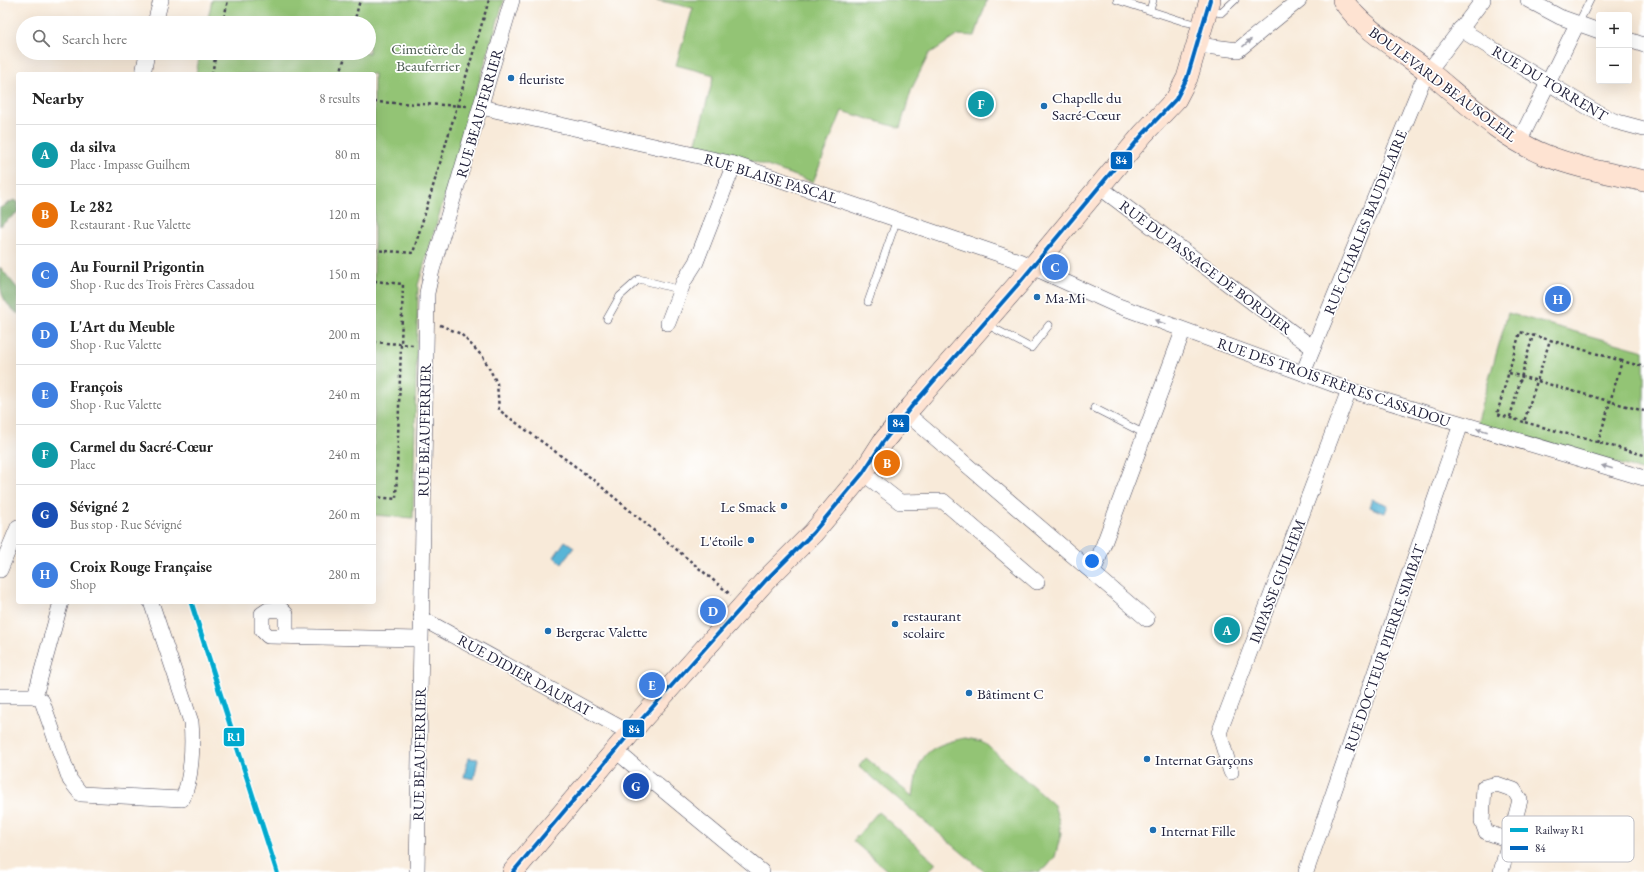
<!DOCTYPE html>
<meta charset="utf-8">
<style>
body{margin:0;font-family:"EB Garamond",serif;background:#f2f2f2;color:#222}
.controls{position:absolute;right:12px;top:12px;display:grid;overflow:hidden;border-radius:4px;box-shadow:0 4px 16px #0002}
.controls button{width:36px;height:36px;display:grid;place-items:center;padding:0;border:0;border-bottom:1px solid #e0e0e0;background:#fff;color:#222;font:20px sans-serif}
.you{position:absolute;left:1092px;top:561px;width:14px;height:14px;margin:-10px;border:3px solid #fff;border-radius:50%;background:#1a73e8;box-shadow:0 0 0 6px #1a73e833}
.badge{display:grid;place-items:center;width:26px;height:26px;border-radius:50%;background:#1f6fb2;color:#fff;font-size:13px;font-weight:700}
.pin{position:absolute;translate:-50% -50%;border:2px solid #fff;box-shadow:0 1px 4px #0006}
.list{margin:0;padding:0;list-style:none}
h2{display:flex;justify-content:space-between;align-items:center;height:52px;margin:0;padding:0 16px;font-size:17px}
h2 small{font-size:13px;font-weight:400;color:#767676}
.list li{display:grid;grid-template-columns:26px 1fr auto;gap:12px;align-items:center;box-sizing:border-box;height:60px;padding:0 16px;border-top:1px solid #e0e0e0}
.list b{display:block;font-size:15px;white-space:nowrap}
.list p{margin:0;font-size:13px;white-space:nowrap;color:#767676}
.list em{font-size:13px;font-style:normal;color:#767676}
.icon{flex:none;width:22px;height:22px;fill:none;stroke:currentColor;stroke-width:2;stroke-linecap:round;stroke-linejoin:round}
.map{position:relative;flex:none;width:1644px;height:872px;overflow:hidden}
.search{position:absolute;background:#fff;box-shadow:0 4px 16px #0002;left:16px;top:16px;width:360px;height:44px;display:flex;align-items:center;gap:10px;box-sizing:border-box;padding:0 14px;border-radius:22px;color:#767676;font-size:15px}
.panel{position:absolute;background:#fff;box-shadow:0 4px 16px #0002;left:16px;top:72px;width:360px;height:532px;border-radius:4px}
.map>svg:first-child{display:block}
.green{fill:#93c474;stroke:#5a7358}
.forest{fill:#76aa66;stroke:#4c6650}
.water{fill:#59b5d7;stroke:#3e6c89}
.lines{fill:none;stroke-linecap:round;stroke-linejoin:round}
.lane-casing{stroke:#424053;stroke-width:8}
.street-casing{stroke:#424053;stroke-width:16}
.secondary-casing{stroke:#424053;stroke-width:22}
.path{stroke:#424053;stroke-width:2.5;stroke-dasharray:3 3;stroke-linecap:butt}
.lane{stroke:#fff;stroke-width:7}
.street{stroke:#fff;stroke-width:15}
.secondary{stroke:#fee3d2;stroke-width:21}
.bus-1-casing{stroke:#fff;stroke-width:7}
.bus-1{stroke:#0065bd;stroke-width:4}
.rail-1-casing{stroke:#fff;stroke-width:8}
.rail-1{stroke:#00a9ce;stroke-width:5}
.oneway{fill:#9c9ca7}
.poi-dot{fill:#1f6fb2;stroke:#fff;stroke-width:1.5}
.labels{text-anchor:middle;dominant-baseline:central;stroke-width:3.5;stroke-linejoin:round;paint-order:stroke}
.park-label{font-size:15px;fill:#4a5b4f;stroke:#fff}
.poi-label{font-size:15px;fill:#22223b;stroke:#fff;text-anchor:start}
.street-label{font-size:15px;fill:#22223b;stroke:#fff}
.key{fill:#fff;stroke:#bdbdc4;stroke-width:1}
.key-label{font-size:11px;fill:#22223b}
.line-badge{stroke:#fff;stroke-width:1.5}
.badge-label{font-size:11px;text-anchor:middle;font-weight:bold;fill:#fff}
</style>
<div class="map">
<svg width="1644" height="872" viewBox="0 0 1644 872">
<rect width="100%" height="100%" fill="#fff"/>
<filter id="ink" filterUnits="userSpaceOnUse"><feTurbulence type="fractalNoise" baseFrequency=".025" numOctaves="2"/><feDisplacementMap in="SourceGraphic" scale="8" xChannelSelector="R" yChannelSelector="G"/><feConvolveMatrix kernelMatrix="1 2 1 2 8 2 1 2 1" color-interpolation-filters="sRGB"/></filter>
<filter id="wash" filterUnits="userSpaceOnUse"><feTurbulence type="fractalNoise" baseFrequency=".012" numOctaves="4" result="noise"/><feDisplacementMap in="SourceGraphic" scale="16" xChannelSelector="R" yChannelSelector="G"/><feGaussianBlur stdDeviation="0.9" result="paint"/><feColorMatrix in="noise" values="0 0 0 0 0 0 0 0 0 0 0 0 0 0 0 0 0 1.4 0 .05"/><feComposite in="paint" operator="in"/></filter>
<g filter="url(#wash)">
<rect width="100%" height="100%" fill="#f8ead9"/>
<g class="green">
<path d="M212,0H504L418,285L413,518L374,515V74H196L200,53H369V23H207Z"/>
<path d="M656,0H987L975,36L958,35L929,54L912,88L900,128L842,111L813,182L724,151L695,146L714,75L676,65L693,8Z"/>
<path d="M1508,313L1644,351V471L1476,424Z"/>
<path d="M965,738L982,741L1054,805L1059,821L1061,834L1055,857L1046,868L1038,872H985L859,766L866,758L913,797C918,756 923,747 965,738Z"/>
<path d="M878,812L936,863L928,872H889L853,841Z"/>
</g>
<g class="forest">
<path d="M14,200L18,202V212L0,226V208Z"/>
<path d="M0,267L18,289V314C0,299 0,293 0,267Z"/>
</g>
<g class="water">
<path d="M1372,499L1388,505L1385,513L1369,507Z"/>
<path d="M565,541L574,547L562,564L554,557Z"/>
<path d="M468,758L478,759L474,779L464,777Z"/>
</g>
</g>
<g filter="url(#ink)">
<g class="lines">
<g class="lane-casing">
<g id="lane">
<path d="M1117,0L1182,21L1201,25"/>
<path d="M1150,10L1153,0"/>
<path d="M1209,10L1221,13L1235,0"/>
<path d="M1578,24L1590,0"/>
<path d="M868,302L897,219"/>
<path d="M607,319L620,296L639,279L681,290"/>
<path d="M986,324L1031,348L1049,325"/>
<path d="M1094,408L1145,434"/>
</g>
</g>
<g class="street-casing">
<g id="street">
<path d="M1528,0L1560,17L1599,31"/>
<path d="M155,23L161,0"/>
<path d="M1460,29L1591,109L1614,121L1644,129"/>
<path d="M1629,40L1644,45"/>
<path d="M1197,45L1238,50L1299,0"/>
<path d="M143,74L147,53"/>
<path d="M481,107L734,164L1019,261L1116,305L1349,390L1644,478"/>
<path d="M1519,142L1577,24"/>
<path d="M1098,186L1313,348"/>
<path d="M668,323L684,281L696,262L734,164"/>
<path d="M1303,373L1421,85L1428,72L1483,0"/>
<path d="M906,413L1147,619"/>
<path d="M863,473L900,502L943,501L1037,582"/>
<path d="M0,570L18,527"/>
<path d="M1093,573L1183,331"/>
<path d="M421,618L630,733"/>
<path d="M286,636V614L281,609L268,610L262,614V630L268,636L420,639"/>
<path d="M0,696H35"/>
<path d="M35,696L42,701L70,780L81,794L182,799C192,781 193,743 191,722L151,602"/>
<path d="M35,696L61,602"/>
<path d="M616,751L762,872"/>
<path d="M1231,772L1219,733L1349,390"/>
<path d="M417,872L427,293L432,270L512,0"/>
<path d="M1306,872L1461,424"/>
<path d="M1501,872L1520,800L1514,790L1497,784L1484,787L1482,821L1486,832L1509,840"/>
</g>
</g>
<g class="secondary-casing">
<g id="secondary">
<path d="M1343,0C1359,27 1404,53 1429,72C1465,101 1501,137 1545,155C1577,168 1610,173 1644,181"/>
<path d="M513,872L641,720L766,580L813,533L863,473L883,442L912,406L1020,282L1143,134L1176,99L1187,78L1210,0"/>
</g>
</g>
<g class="path">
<path d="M223,23L228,0"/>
<path d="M354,23L360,0"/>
<path d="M212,74L216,53"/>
<path d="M340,74L346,53"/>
<path d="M374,102L467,106"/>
<path d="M374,250L413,253L489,0"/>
<path d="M374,281L403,284L396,499L374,497"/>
<path d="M440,325L461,334L483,357L497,383L499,410L591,478L731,595"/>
<path d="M374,342L413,345"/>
<path d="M1622,361L1550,340L1524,422L1644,455"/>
<path d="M1509,373L1644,411"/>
<path d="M1510,417L1533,335"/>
<path d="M1524,422L1497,414L1520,332L1550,340"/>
<path d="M1598,443L1622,361L1644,367"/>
</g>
<use href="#lane" class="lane"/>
<use href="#street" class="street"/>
<use href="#secondary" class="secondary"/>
<g class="bus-1-casing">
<path id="bus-1" d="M513,872L641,720L766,580L813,533L863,473L883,442L912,406L1020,282L1143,134L1176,99L1187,78L1210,0"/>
</g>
<use href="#bus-1" class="bus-1"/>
<g class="rail-1-casing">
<path id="rail-1" d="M191,602L277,872"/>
</g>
<use href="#rail-1" class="rail-1"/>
</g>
<defs><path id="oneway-solid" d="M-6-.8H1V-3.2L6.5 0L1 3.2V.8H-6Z"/></defs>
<g class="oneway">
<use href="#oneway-solid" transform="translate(1247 43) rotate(-40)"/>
<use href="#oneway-solid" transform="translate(1160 322) rotate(-159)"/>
<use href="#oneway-solid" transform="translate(1482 430) rotate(-164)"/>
<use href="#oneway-solid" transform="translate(1607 467) rotate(-164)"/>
</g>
</g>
<g class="poi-dot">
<circle cx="511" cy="78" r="4"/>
<circle cx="1044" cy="106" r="4"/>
<circle cx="1037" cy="297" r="4"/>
<circle cx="784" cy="506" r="4"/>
<circle cx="751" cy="540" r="4"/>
<circle cx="895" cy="624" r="4"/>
<circle cx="548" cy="631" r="4"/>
<circle cx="969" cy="693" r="4"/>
<circle cx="1147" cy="759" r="4"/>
<circle cx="1153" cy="830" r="4"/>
</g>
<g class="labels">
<g class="park-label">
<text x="428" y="48">Cimetière de<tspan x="428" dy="17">Beauferrier</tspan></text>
</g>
<g class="poi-label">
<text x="519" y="78">fleuriste</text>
<text x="1052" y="97">Chapelle du<tspan x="1052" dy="17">Sacré-Cœur</tspan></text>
<text x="1045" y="297">Ma-Mi</text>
<text x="776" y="506" text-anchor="end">Le Smack</text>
<text x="743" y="540" text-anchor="end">L'étoile</text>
<text x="903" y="615">restaurant<tspan x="903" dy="17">scolaire</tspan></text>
<text x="556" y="631">Bergerac Valette</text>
<text x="977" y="693">Bâtiment C</text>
<text x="1155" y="759">Internat Garçons</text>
<text x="1161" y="830">Internat Fille</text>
</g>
<g class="street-label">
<text transform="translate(1550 83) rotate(31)">RUE DU TORRENT</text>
<text transform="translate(1443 84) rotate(37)">BOULEVARD BEAUSOLEIL</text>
<text transform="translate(479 113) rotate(-74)">RUE BEAUFERRIER</text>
<text transform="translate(771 178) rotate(17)">RUE BLAISE PASCAL</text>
<text transform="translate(1365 222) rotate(-68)">RUE CHARLES BAUDELAIRE</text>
<text transform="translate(1206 267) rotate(37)">RUE DU PASSAGE DE BORDIER</text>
<text transform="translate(1334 382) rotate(19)">RUE DES TROIS FRÈRES CASSADOU</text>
<text transform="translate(424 430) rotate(-89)">RUE BEAUFERRIER</text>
<text transform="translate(1277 581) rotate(-69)">IMPASSE GUILHEM</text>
<text transform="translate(1384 648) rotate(-71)">RUE DOCTEUR PIERRE SIMBAT</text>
<text transform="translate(525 675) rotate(29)">RUE DIDIER DAURAT</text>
<text transform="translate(419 754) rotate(-89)">RUE BEAUFERRIER</text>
</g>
</g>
<rect x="1502" y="816" width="132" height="46" rx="6" class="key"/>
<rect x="1510" y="828" width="18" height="4" fill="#00a9ce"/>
<rect x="1510" y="846" width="18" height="4" fill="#0065bd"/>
<g class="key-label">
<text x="1535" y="834">Railway R1</text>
<text x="1535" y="852">84</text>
</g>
<g class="line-badge">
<rect x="1110" y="151" width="23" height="19" rx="4" fill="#0065bd"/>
<rect x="887" y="414" width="23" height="19" rx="4" fill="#0065bd"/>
<rect x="622" y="719" width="23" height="19" rx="4" fill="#0065bd"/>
<rect x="223" y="727" width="22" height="20" rx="4" fill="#00a9ce"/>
</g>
<g class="badge-label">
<text x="1121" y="164">84</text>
<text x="898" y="427">84</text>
<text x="634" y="733">84</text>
<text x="234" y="741">R1</text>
</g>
</svg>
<div class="controls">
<button>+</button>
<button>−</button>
</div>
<div class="you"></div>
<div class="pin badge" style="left:1227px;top:630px;background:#0f9aa8">A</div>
<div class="pin badge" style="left:887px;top:463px;background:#e8710a">B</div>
<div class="pin badge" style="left:1055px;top:267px;background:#3f7fe0">C</div>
<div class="pin badge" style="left:713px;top:611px;background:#3f7fe0">D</div>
<div class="pin badge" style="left:652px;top:685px;background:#3f7fe0">E</div>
<div class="pin badge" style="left:981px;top:104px;background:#0f9aa8">F</div>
<div class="pin badge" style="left:636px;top:786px;background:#1a4fb4">G</div>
<div class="pin badge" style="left:1558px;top:299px;background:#3f7fe0">H</div>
<div class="search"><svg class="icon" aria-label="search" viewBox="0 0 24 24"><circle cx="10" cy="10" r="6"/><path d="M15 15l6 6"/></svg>Search here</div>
<section class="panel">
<h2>Nearby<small>8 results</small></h2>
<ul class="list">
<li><span class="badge" style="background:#0f9aa8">A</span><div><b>da silva</b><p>Place · Impasse Guilhem</p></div><em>80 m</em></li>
<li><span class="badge" style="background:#e8710a">B</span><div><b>Le 282</b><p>Restaurant · Rue Valette</p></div><em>120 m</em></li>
<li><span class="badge" style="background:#3f7fe0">C</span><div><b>Au Fournil Prigontin</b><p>Shop · Rue des Trois Frères Cassadou</p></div><em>150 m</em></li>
<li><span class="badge" style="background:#3f7fe0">D</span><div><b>L'Art du Meuble</b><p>Shop · Rue Valette</p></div><em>200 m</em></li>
<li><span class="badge" style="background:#3f7fe0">E</span><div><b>François</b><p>Shop · Rue Valette</p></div><em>240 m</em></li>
<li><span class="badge" style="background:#0f9aa8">F</span><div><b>Carmel du Sacré-Cœur</b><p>Place</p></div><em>240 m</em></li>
<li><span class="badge" style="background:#1a4fb4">G</span><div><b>Sévigné 2</b><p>Bus stop · Rue Sévigné</p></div><em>260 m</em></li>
<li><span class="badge" style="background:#3f7fe0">H</span><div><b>Croix Rouge Française</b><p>Shop</p></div><em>280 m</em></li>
</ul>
</section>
</div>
